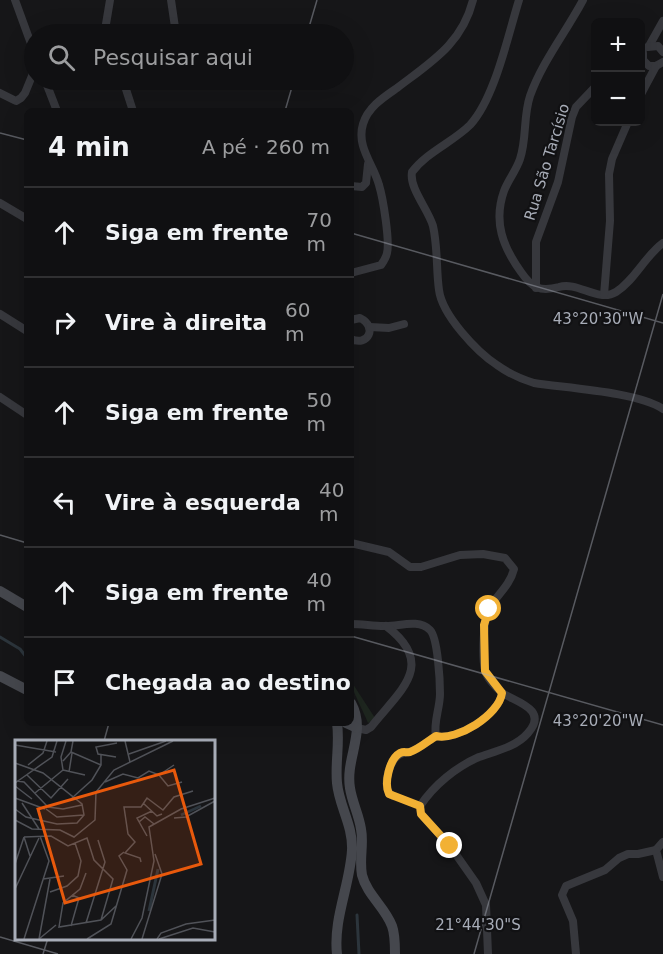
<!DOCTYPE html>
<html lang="pt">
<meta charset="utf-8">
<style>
body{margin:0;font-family:"DejaVu Sans",sans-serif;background:#19191b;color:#f1f3f6}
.controls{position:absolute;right:18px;top:18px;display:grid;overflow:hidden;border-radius:9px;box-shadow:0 6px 24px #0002}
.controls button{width:54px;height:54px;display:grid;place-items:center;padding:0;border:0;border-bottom:2px solid #303032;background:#101012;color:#f1f3f6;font:30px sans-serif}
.stop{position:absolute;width:18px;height:18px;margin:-14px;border:4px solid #f2b134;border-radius:50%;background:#fff}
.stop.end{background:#f2b134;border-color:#fff;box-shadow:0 2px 6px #0008}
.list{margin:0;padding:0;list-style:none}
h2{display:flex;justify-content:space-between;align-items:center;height:78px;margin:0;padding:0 24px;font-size:26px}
h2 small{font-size:20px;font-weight:400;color:#9c9d9f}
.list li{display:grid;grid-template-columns:39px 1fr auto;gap:18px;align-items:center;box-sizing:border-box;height:90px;padding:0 24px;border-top:2px solid #303032}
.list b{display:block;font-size:22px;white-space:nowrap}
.list em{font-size:20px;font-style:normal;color:#9c9d9f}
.icon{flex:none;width:33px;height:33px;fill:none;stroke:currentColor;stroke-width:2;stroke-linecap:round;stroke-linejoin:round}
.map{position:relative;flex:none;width:663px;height:954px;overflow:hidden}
.search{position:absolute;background:#101012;box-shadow:0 6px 24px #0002;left:24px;top:24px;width:330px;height:66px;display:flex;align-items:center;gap:15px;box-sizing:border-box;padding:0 21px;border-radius:33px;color:#9c9d9f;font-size:22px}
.panel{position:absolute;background:#101012;box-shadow:0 6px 24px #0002;left:24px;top:108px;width:330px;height:618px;border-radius:9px}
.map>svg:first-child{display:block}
.green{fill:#1e261f}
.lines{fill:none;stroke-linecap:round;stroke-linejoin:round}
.stream{stroke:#2c353c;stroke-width:3}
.lane{stroke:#37383d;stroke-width:4}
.street{stroke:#37383d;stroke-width:8}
.secondary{stroke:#45474d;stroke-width:10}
.route{stroke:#f2b134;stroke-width:8}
.ticks{fill:none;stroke:#a8adb8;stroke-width:1.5;stroke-opacity:0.45}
.labels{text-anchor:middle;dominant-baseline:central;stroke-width:4.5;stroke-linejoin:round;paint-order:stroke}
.street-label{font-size:15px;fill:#a8adb8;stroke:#111113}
.inset-river{fill:none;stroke:#2c353c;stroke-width:3}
.inset-road{fill:none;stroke:#505258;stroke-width:1.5}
.view{fill:#e8590c;fill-opacity:0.15;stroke:#e8590c;stroke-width:3}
.inset-edge{fill:none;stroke:#a8adb8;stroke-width:3}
.ticks-label{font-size:15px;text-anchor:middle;fill:#a8adb8;stroke:#111113;stroke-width:4.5;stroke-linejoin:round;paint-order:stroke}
</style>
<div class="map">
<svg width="663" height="954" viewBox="0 0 663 954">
<rect width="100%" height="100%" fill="#161618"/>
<path class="green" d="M351,681L375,718L368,723C364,712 351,689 351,681Z"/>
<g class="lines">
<g class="stream">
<path d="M0,637L20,649L27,658"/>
<path d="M357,915L359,954"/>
</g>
<path class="lane" d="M394,797L420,806"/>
<g class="street">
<path d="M15,0L34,52"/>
<path d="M171,0L176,34"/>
<path d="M519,0C508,35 495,98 470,125C453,142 427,152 412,172C409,188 428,209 433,226C438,248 436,269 439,290C442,315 477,352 497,365C508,373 521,379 534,383C566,388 638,392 663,409"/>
<path d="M583,0C566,32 542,62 530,96C523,117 527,138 520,159C516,171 508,180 504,191C493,222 503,247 521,272C532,288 540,292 559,287C578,281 598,303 616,292C635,280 645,256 663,243"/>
<path d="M107,34L106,24L110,0"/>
<path d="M649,46L663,21"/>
<path d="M648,47L658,46L663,52"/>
<path d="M643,53V60L649,66H656L663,62"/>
<path d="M45,80L57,111"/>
<path d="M123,80L133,111"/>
<path d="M0,93L16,101L21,98L25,93L34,71"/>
<path d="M640,96L656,66"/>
<path d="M351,186L362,187L366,183L368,164"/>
<path d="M0,203L27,219"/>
<path d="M351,273L381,265C384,261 386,258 387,253C390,241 383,198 379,185C374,165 356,147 363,124C368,107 384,97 397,88C431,62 462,44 473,0"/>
<path d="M536,288V242L558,182L572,117L576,107L596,86"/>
<path d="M604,295L610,221L609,174L612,159L628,122"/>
<path d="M0,314L27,331"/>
<path d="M351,320L360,318C378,327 368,347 351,339"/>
<path d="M370,327L389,328L404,324"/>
<path d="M0,397L27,415"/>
<path d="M351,543L389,552L410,567H421L460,555L483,554L505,558L514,569C510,585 498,594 490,607C483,618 482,657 485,670C486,677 496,688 501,692C512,701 550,708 528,733C516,747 496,751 479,757C456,767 434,785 420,806L421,814L450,846L476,883L486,905L488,954"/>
<path d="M351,624C362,624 373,626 384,626C398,627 418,618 430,630C438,638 440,682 440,694C440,708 433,723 436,736"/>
<path d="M357,728L366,730L371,727C399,691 438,665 386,626"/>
<path d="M436,736C457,741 499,715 502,693"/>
<path d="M393,796C381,790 388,762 399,755C403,752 407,753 412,751C420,748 428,741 436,736"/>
<path d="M663,842L656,850L663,877"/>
<path d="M576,954L573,921L562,895L566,886L605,870L619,858L628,854H638L656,850"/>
</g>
<g class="secondary">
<path d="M0,591L27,607"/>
<path d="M0,676L27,690"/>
<path d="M351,703C367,732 345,758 350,788C352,802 359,815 361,829C364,844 359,859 362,875C367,895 385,907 392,926C395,934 395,945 395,954"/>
<path d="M346,723L357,728"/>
<path d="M337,954C333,919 350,885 352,850C353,825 339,806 337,783C335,763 340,743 337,723"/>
</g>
</g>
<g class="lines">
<path class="route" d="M450,846L421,814L420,806L389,794C384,784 389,759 400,753C405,751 405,753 410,752C419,749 428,741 436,736C457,741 499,715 502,693L485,671L484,625L489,609"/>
</g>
<path class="ticks" d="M307,34L317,0M285,111L294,80M0,133L27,140M351,233L663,323M0,535L27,543M351,636L663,725M104,741L109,723M0,937L58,954M43,954L48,938M474,954L663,294"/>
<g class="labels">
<g class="street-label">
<text transform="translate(547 162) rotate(-73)">Rua São Tarcísio</text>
</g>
</g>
<g transform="translate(15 740)">
<rect width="200" height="200" fill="#161618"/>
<path class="inset-river" d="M166,75L186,66M134,171L143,129"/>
<path class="inset-road" d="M110,1L115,22M0,5L41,12M56,12L86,25M114,14L151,1M101,17L83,14L81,7L102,3M48,21L56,12L58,1M0,23L28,33L67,64L69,75L62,83L42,84L11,77L0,69M13,25L28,13L32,1M48,30L70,35M54,32L57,13M12,35L36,58L53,39M144,35L153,46L167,42M2,41L9,42L32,66M90,42L108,34L123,38L134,31L144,35L159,25M0,43L37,17L42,1M0,46L17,59M20,53L48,30L46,17L51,1M0,58L30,69M57,58L77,40L86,25V15M7,63L24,89M128,63L142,76L147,74M33,67L48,69L67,65M31,69L42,77L69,75M159,78L171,77L200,61M0,80L17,89L45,90L59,97L80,80L81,52L99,30L158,1M124,82L130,77L139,84M132,96L122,78L137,71M9,97L36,96L53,106L72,98L79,120L98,139L86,180M9,97L15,116M126,122L125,118L110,113L120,102L113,94L109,67H126L132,58L148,70L159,57L178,51M0,124L9,97M71,133L65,149L48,163L44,187L86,180L101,166M28,139L49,136M0,149L24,98M35,152L52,146L63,136L66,121L60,103M71,183L90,122L83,100M56,186L64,158L57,155M9,199L34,121L25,96M24,199L35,139M24,199L41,185M72,199L96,184L112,130L104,116L109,112M116,199L127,178L139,121L134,87L166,69L200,58M127,199L147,134L140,114M142,199L146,193L171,184L200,180M144,199L178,188L200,192"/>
<path class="view" d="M159,30L186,124L50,163L23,69Z"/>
<rect width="200" height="200" class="inset-edge"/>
</g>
<g class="ticks-label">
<text x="598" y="324">43°20'30"W</text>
<text x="598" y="726">43°20'20"W</text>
<text x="478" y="930">21°44'30"S</text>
</g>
</svg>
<div class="controls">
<button>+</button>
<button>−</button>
</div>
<div class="stop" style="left:489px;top:609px"></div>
<div class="stop end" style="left:450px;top:846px"></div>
<div class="search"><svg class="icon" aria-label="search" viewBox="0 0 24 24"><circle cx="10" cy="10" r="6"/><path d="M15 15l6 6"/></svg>Pesquisar aqui</div>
<section class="panel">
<h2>4 min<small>A pé · 260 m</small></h2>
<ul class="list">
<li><svg class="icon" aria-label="ahead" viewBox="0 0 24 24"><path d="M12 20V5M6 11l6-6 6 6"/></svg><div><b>Siga em frente</b></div><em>70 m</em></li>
<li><svg class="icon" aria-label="right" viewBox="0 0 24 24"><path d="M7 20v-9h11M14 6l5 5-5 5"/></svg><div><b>Vire à direita</b></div><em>60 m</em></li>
<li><svg class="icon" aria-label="ahead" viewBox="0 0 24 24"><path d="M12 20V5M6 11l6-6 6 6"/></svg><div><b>Siga em frente</b></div><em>50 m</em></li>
<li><svg class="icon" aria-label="left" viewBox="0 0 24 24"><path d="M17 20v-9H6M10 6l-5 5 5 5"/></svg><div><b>Vire à esquerda</b></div><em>40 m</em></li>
<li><svg class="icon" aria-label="ahead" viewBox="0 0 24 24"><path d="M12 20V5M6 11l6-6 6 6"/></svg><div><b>Siga em frente</b></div><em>40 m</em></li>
<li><svg class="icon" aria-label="arrive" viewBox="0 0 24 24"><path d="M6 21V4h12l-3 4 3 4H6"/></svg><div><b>Chegada ao destino</b></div></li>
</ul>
</section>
</div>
